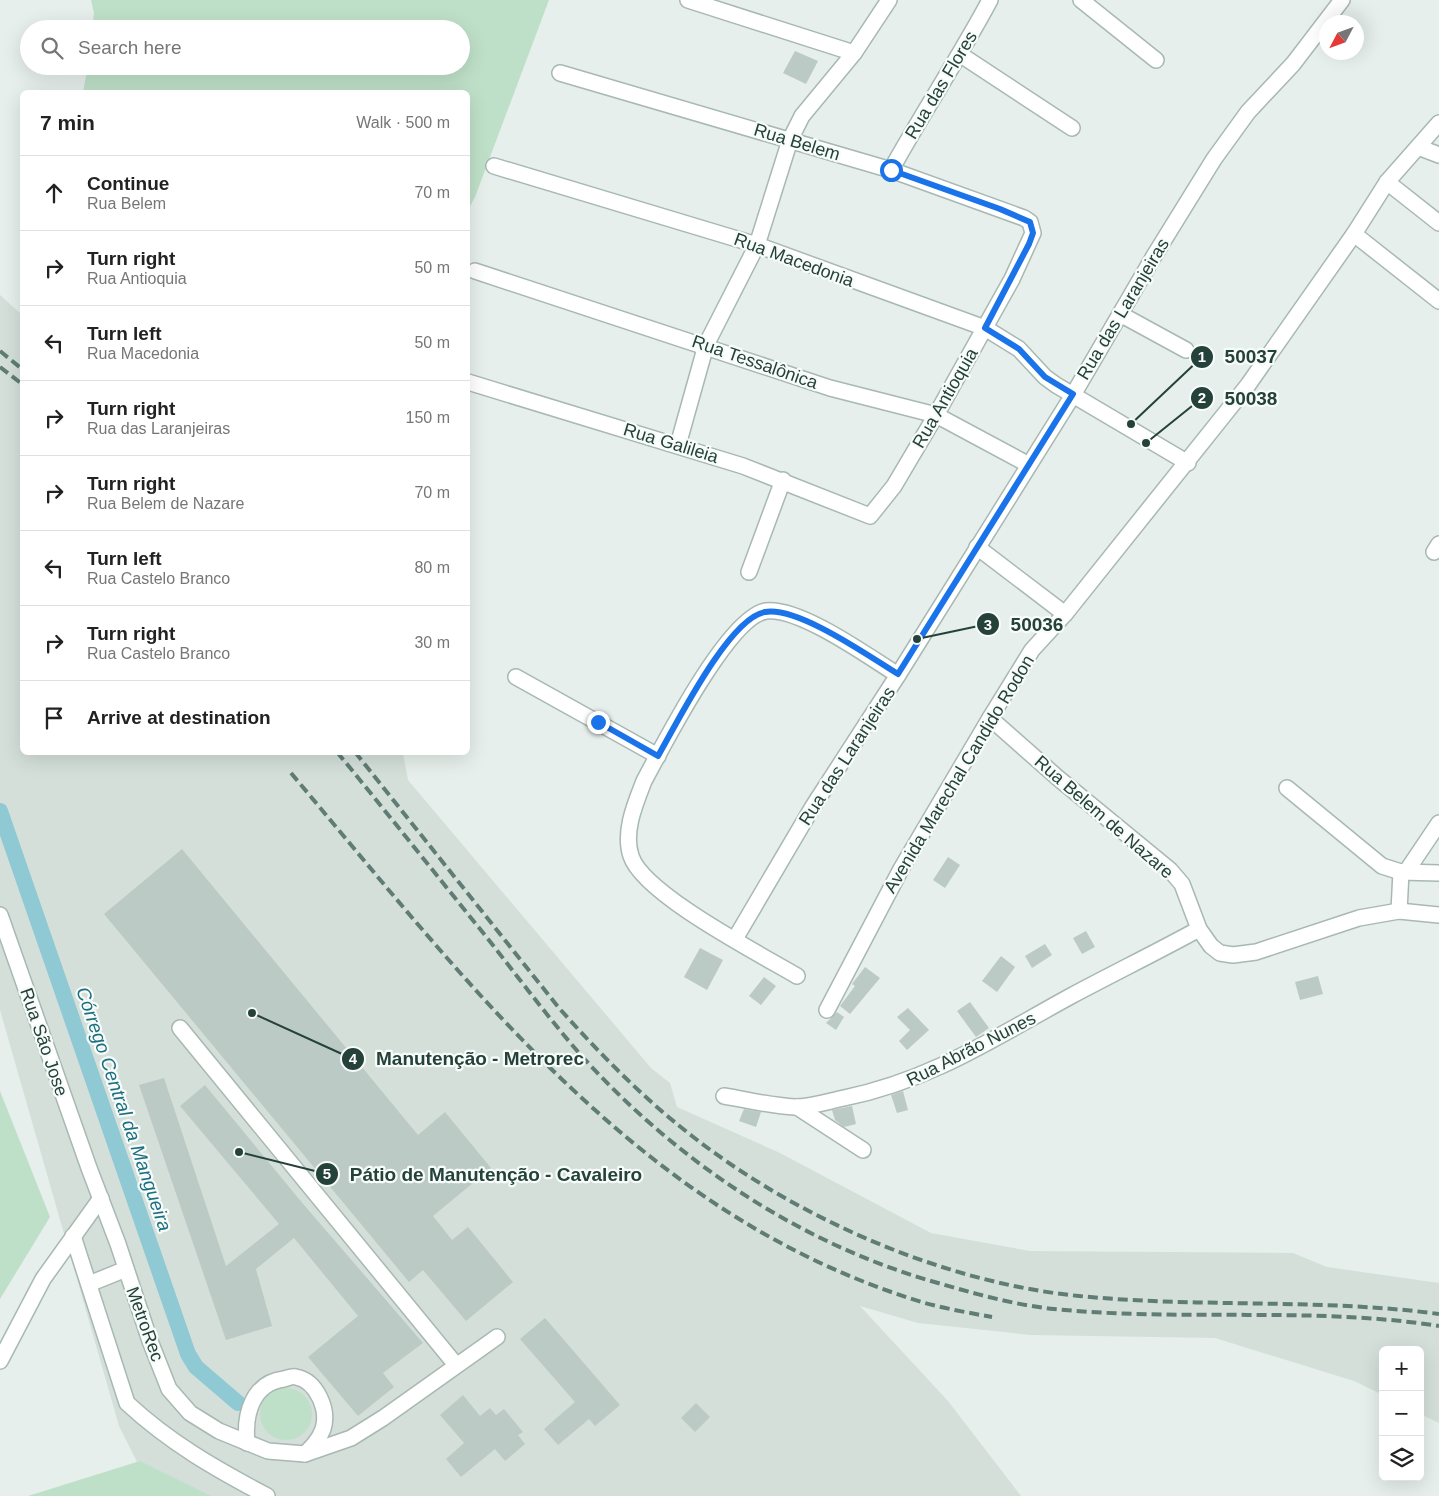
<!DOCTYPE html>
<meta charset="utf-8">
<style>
body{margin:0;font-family:Arial,sans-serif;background:#f6f6f6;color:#222}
.controls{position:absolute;right:15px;bottom:15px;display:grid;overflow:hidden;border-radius:8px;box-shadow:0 5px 20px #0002}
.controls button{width:45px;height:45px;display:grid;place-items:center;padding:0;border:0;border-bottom:1px solid #e0e0e0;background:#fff;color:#222;font:25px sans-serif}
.compass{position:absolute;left:1319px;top:15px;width:45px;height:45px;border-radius:50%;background:#fff;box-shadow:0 5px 20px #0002;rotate:229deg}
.stop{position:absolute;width:15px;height:15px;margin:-11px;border:4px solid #1a73e8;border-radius:50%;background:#fff}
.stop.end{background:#1a73e8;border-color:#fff;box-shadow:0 1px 5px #0008}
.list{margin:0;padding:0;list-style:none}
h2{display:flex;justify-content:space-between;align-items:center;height:65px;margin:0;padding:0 20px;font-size:21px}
h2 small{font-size:16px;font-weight:400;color:#767676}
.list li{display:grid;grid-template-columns:32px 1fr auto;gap:15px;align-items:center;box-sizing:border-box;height:75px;padding:0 20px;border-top:1px solid #e0e0e0}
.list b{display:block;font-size:19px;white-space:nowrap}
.list p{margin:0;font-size:16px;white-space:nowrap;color:#767676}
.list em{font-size:16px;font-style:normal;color:#767676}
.icon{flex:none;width:28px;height:28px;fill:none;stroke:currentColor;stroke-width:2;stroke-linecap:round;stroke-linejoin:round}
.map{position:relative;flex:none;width:1439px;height:1496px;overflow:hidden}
.search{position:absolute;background:#fff;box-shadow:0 5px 20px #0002;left:20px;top:20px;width:450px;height:55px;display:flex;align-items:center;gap:12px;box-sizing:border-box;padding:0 18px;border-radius:28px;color:#767676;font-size:19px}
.panel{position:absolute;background:#fff;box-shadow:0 5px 20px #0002;left:20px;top:90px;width:450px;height:665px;border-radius:8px}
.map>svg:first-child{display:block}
.built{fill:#d4dfda}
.green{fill:#bfe0c8}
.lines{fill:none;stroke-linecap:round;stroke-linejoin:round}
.canal{stroke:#8ec9d4;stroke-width:16}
.building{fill:#bbcac4}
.minor-casing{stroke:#a8b8b2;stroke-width:18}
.minor{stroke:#fff;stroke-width:15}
.rail{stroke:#5f7d75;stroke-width:4;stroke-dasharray:10 5;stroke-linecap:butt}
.route{stroke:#1a73e8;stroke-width:6}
.labels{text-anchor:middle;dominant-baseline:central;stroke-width:4.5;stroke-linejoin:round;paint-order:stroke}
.street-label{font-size:18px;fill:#24423a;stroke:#f7fbf9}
.water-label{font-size:19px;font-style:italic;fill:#1c6f80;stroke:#f7fbf9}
.leader{fill:none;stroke:#24423a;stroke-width:2}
.callout-dot{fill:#24423a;stroke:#f7fbf9;stroke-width:2}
.mark-label{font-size:15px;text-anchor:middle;font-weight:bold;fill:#fff}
.callout-label{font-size:19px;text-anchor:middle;font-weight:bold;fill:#24423a;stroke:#f7fbf9;stroke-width:4.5;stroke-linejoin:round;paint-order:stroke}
</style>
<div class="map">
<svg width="1439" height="1496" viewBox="0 0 1439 1496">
<rect width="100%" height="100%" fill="#e6efeb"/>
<path class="built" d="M0,295L22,315V752L403,753L408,780L651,1068L670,1083L677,1107L780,1153L931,1233L1030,1251L1293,1253L1327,1267L1439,1283V1423L1420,1414V1350H1383V1395L1354,1381L1215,1338L1031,1335L918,1323L860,1306L948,1401L1021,1496H154L119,1426L0,1010Z"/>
<g class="green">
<path d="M91,0H549L475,197L468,210V92H83L88,66H461V29H92L94,13Z"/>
<path d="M0,1091L50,1217L0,1299Z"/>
<circle cx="286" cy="1414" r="26"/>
<path d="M140,1461L211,1496H28Z"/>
</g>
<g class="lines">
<path class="canal" d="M0,811L188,1354L196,1367L238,1403"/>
</g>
<g class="building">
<path d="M795,51L818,61L806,84L783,73Z"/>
<path d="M182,849L418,1135L445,1112L491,1168L433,1216L452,1240L468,1227L513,1282L466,1321L423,1270L409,1282L104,914Z"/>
<path d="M948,857L960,865L945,888L933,880Z"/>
<path d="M1086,931L1095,947L1082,954L1073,938Z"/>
<path d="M1045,944L1052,955L1032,968L1025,956Z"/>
<path d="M700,948L723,960L707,990L684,977Z"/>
<path d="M1001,956L1015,967L997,992L982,981Z"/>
<path d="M865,967L880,978L850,1014L840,1006L855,986L852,984Z"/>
<path d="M1318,976L1323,994L1300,1000L1295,982Z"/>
<path d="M764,977L776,986L761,1005L749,996Z"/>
<path d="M970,1002L989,1028L976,1037L957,1011Z"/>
<path d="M908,1008L929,1030L907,1050L899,1041L910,1030L897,1017Z"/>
<path d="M837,1012L844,1017L836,1030L826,1023Z"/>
<path d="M164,1078L226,1266L279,1224L180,1106L205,1085L304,1205L423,1343L383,1373L394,1387L358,1416L308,1357L358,1316L294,1238L256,1269L272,1326L226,1340L139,1085Z"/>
<path d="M903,1091L908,1110L897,1113L891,1095Z"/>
<path d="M852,1106L856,1124L844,1127L835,1120L832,1110Z"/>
<path d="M744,1109L761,1112L756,1127L739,1121Z"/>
<path d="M545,1318L620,1405L595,1426L589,1419L558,1445L544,1429L575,1402L520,1339Z"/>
<path d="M463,1395L480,1416L490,1408L496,1415L504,1409L523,1432L518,1435L525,1444L505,1461L495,1449L461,1477L446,1459L464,1443L440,1415Z"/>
<path d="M696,1403L710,1417L695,1432L681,1418Z"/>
</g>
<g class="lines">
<g class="minor-casing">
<g id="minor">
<path d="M688,0L854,53"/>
<path d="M1081,0L1156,60"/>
<path d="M961,55L1072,128"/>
<path d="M1418,147L1439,155"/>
<path d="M494,166L757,245L985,328L1019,349L1045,377L1056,385L1188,463"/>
<path d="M891,170C923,112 959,58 990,0"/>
<path d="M1387,182L1439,223"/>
<path d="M1354,234L1439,301"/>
<path d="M475,271L830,388L936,415L1029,465"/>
<path d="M1120,314L1186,350"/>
<path d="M468,382L743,466L870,516L894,486L936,415L1012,279L1033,233L1030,222L1024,218L891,170L560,73"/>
<path d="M678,445L706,345L757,245L790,140L802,116L854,53L889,0"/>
<path d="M977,547L1065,614"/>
<path d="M1434,552L1439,544"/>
<path d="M749,572L783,480"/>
<path d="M516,677L658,756"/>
<path d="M990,718L1058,778L1170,870L1182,884L1199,929L1211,946L1220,953L1233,955L1256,952L1359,918L1399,911L1439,915"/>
<path d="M1287,788L1382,866L1401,872L1439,873"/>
<path d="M1406,872L1439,823"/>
<path d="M1399,911L1401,872"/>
<path d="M0,915L89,1168L118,1244L150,1341L169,1389L190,1413L219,1431L268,1451L305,1454L351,1438L383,1418L497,1337"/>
<path d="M735,939L812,808L898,675L1073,395L1154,256L1214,159L1248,112L1293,64L1342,0"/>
<path d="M797,976C760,954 643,894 631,856C623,832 635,804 644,781C663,746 728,617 766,611C800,607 869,657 898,675"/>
<path d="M827,1010L901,869L990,718L1032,650L1065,614L1248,385L1354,234L1387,182L1439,123"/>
<path d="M180,1028L456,1365"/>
<path d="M724,1096C748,1100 771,1106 795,1107C811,1107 829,1101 844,1098C932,1080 994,1038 1071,996C1114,973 1157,952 1199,929"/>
<path d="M797,1107L863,1150"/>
<path d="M73,1236L127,1403C170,1443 216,1469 267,1496"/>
<path d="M89,1284L126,1269"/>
<path d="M0,1361L43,1279L101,1198"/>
<path d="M247,1443C244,1415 252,1383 284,1379C287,1378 293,1376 296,1377C317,1381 329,1410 323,1429C319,1440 313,1446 305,1454"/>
</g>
</g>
<use href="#minor" class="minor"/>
<g class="rail">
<path d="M0,351L22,369"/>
<path d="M0,367L22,384"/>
<path d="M337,752C388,814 438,877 488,939C518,977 547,1016 579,1053C675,1160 799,1244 938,1283C976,1294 1015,1305 1054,1309C1182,1322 1311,1306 1439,1326"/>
<path d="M355,752L559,1008C600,1054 643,1098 692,1136C798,1219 945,1283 1079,1296C1199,1308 1320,1298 1439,1314"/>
<path d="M291,773C472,988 642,1218 925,1303C947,1309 970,1313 992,1317"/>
</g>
</g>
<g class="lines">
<path class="route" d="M598,722L658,756C677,723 729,618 765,612C798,606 870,657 898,674L1073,394L1045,377L1019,349L985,328L1029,244L1033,233L1030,222L1000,209L891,170"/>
</g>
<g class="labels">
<g class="street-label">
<text transform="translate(941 85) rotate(-59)">Rua das Flores</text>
<text transform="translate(797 142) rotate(17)">Rua Belem</text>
<text transform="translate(794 260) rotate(20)">Rua Macedonia</text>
<text transform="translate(1123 309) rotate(-59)">Rua das Laranjeiras</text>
<text transform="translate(755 362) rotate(19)">Rua Tessalônica</text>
<text transform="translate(945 398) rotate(-60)">Rua Antioquia</text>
<text transform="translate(671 443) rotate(17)">Rua Galileia</text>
<text transform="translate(847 756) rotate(-57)">Rua das Laranjeiras</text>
<text transform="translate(959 774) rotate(-59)">Avenida Marechal Candido Rodon</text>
<text transform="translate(1104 817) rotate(41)">Rua Belem de Nazare</text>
<text transform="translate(44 1042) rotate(71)">Rua São Jose</text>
<text transform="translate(971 1049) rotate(-27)">Rua Abrão Nunes</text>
<text transform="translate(145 1324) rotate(70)">MetroRec</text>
</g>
<g class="water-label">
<text transform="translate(124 1109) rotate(71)">Córrego Central da Mangueira</text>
</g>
</g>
<path class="leader" d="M1131 424L1202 357M1146 443L1202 398M917 639L988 624M252 1013L353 1059M239 1152L327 1174"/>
<g class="callout-dot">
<circle cx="1131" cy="424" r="5"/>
<circle cx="1146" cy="443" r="5"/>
<circle cx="917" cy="639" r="5"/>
<circle cx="252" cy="1013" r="5"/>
<circle cx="239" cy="1152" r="5"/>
<circle cx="1202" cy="357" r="12"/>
<circle cx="1202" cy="398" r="12"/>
<circle cx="988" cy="624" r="12"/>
<circle cx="353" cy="1059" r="12"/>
<circle cx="327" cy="1174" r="12"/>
</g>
<g class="mark-label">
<text x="1202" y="362">1</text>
<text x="1202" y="403">2</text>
<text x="988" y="630">3</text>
<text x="353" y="1064">4</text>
<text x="327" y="1179">5</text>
</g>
<g class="callout-label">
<text x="1251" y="363">50037</text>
<text x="1251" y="405">50038</text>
<text x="1037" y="631">50036</text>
<text x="480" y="1065">Manutenção - Metrorec</text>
<text x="496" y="1181">Pátio de Manutenção - Cavaleiro</text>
</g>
</svg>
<div class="controls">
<button>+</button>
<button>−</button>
<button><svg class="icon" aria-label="layers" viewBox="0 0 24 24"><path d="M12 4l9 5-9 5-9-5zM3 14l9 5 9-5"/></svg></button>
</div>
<svg class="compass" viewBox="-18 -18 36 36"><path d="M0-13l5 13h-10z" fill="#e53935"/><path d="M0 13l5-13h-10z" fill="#767676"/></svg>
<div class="stop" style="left:891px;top:170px"></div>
<div class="stop end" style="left:598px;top:722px"></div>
<div class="search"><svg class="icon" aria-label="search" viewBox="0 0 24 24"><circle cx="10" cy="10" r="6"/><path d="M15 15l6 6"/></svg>Search here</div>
<section class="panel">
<h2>7 min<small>Walk · 500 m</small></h2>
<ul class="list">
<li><svg class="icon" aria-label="ahead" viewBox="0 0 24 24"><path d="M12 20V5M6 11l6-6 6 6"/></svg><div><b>Continue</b><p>Rua Belem</p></div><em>70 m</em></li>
<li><svg class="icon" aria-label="right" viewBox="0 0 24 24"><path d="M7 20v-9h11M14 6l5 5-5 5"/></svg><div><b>Turn right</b><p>Rua Antioquia</p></div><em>50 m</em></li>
<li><svg class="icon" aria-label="left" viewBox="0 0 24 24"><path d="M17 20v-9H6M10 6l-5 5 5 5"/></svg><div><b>Turn left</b><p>Rua Macedonia</p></div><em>50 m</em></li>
<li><svg class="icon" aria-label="right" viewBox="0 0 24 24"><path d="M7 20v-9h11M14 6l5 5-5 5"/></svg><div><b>Turn right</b><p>Rua das Laranjeiras</p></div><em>150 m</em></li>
<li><svg class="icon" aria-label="right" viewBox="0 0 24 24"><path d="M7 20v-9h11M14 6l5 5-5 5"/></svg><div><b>Turn right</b><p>Rua Belem de Nazare</p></div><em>70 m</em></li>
<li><svg class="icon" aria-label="left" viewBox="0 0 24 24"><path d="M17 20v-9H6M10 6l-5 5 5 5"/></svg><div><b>Turn left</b><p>Rua Castelo Branco</p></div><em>80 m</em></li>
<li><svg class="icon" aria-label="right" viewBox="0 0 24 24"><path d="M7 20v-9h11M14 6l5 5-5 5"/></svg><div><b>Turn right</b><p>Rua Castelo Branco</p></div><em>30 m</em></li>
<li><svg class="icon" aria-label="arrive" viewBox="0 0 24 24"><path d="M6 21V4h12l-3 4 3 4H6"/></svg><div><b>Arrive at destination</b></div></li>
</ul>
</section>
</div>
